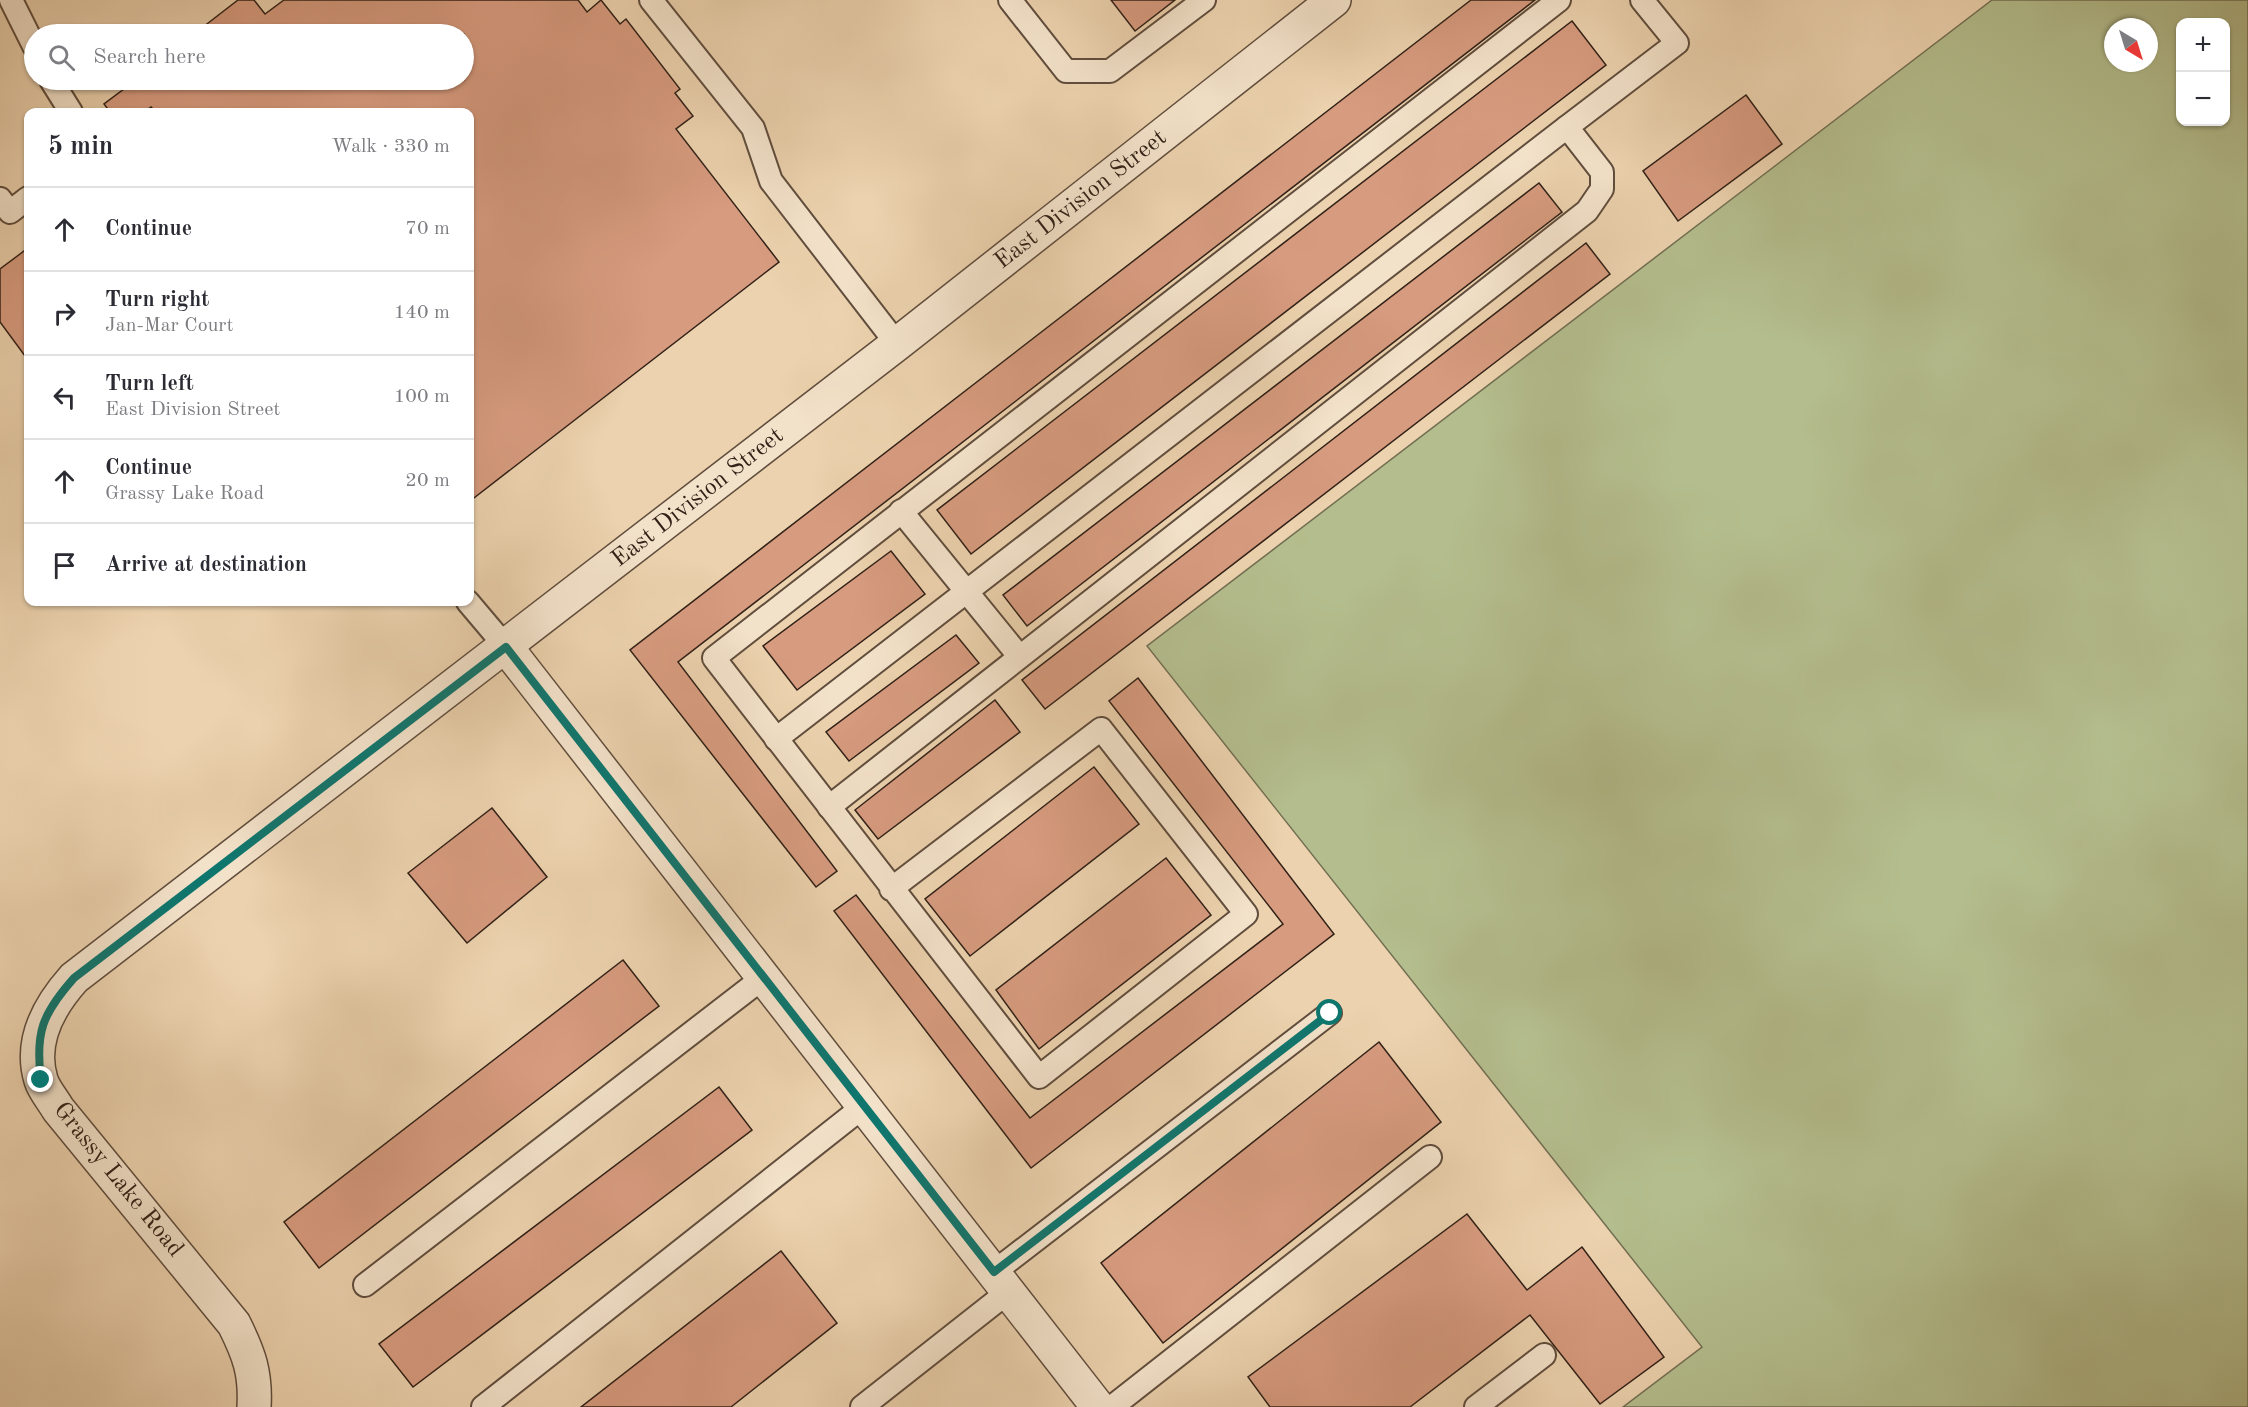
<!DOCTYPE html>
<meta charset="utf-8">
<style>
body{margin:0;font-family:"Old Standard TT",serif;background:#f7f7f7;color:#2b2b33}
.controls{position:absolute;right:18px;top:18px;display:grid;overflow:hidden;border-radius:12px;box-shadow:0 2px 4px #0004}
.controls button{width:54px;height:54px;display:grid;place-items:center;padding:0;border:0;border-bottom:2px solid #e1e1e2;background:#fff;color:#2b2b33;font:30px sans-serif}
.compass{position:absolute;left:2104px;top:18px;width:54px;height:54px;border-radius:50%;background:#fff;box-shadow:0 2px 4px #0004;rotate:142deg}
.stop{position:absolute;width:18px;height:18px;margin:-14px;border:4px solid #0f766e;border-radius:50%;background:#fff}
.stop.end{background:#0f766e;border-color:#fff;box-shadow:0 2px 6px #0008}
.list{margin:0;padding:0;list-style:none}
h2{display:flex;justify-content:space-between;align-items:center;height:78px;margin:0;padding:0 24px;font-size:26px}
h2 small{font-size:20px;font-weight:400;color:#7c7c81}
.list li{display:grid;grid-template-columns:39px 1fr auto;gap:18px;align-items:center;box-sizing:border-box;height:84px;padding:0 24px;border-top:2px solid #e1e1e2}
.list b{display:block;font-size:22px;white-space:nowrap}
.list p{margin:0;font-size:20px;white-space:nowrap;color:#7c7c81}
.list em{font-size:20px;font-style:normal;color:#7c7c81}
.icon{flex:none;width:33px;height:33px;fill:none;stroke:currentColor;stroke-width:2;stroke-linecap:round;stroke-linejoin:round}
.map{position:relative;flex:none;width:2248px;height:1407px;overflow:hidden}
.search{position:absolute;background:#fff;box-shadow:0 2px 4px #0004;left:24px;top:24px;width:450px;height:66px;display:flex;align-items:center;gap:15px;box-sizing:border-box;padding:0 21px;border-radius:33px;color:#7c7c81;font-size:22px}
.panel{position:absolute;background:#fff;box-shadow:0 2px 4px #0004;left:24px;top:108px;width:450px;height:498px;border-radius:12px}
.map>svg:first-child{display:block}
.green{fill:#b4bd8d;stroke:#726f52;stroke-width:1.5;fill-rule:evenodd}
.building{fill:#d79b7f;stroke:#312117;stroke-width:1.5}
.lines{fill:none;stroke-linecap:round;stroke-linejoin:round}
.service-casing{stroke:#604d3d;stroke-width:26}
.minor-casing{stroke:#604d3d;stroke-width:36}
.tertiary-casing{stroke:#604d3d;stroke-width:36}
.service{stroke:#f3e2ca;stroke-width:22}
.minor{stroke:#f3e2ca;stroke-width:33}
.tertiary{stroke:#f3e2ca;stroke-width:33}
.route{stroke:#0f766e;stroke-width:8}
.labels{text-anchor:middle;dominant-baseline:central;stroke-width:5;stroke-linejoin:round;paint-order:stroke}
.street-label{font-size:24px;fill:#312117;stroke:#f3e2ca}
</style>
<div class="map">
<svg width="2248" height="1407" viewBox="0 0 2248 1407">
<rect width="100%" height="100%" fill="#ecd2ae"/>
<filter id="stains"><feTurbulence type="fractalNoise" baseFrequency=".00333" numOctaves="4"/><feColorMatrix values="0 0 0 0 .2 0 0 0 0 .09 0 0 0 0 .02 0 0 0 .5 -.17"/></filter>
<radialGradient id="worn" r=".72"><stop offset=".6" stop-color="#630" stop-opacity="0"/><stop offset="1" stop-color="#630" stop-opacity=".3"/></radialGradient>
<path class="green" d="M1992,0H2248V1407H1623L1702,1347L1147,646ZM2180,22H2226V122H2180ZM2113,27H2149V63H2113Z"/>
<g class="building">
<path d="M238,0H254L265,14L284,0H578L587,12L601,0L620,24L626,19L680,89L675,93L693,116L676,129L779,262L470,501V112H156L151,107L144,112H110L104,104L136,80H464V34H194Z"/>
<path d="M1111,0H1175L1135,31Z"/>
<path d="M1471,0H1535L678,662L837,871L816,887L630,650Z"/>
<path d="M1572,21L1606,65L971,554L937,510Z"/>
<path d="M1746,95L1782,144L1678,221L1643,171Z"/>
<path d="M1539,183L1562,212L1027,626L1003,595Z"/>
<path d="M1586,243L1610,274L1045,709L1022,680Z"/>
<path d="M28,248V360L0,322V269Z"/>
<path d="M891,551L925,594L797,690L763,646Z"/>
<path d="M956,635L979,663L849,761L826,732Z"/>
<path d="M1138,678L1334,934L1031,1168L834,911L856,895L1030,1118L1283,924L1109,701Z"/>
<path d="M995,700L1020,732L878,839L855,810Z"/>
<path d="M1094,767L1139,824L970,956L925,899Z"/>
<path d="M492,808L547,877L467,943L408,873Z"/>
<path d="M1166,858L1211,915L1039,1049L996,990Z"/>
<path d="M623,960L659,1006L319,1268L284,1222Z"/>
<path d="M1379,1042L1441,1122L1163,1343L1101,1263Z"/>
<path d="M719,1087L752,1130L413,1387L379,1344Z"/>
<path d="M1467,1214L1527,1290L1582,1247L1664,1357L1600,1404L1530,1315L1410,1407H1270L1248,1377Z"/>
<path d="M781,1251L837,1323L731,1407H581Z"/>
</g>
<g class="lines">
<g class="service-casing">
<g id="service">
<path d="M11,0L34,46"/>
<path d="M651,0L753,128L771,181L897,344"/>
<path d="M1010,0L1066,71H1110L1204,0"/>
<path d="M51,80L71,112"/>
<path d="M0,199L10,212L28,198"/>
<path d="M901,511L1019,656"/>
<path d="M468,602L506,647"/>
<path d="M776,739L1567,127"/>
<path d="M829,807L1587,211L1602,189V172L1567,127L1677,43L1642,0"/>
<path d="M891,889L1101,729L1246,914L1039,1077L714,658L1559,0"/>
<path d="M994,1272L1330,1013"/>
<path d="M365,1285L764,977"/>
<path d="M483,1407L864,1106"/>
<path d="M862,1407L1008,1292"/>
<path d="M1112,1407L1430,1157"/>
<path d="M1476,1407L1544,1355"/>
</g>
</g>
<g class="minor-casing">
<path id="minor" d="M506,647L1098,1407"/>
</g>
<g class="tertiary-casing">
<path id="tertiary" d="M254,1407C256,1373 249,1354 234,1324L58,1109C53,1100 44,1090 41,1080C29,1041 49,1006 74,978L897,344L1334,0"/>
</g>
<use href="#service" class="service"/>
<use href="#minor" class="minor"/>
<use href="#tertiary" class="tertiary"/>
</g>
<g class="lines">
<path class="route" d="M41,1080C35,1033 42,1014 74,978L506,647L994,1272L1330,1013"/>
</g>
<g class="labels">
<g class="street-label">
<text transform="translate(1081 200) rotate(-38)">East Division Street</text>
<text transform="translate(698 498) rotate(-38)">East Division Street</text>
<text transform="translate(118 1180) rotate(51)">Grassy Lake Road</text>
</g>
</g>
<rect width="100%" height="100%" filter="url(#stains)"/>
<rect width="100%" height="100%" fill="url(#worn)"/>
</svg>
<div class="controls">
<button>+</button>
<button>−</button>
</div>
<svg class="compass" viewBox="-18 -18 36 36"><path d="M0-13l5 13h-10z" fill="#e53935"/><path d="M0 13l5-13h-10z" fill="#7c7c81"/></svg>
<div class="stop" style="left:1330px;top:1013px"></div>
<div class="stop end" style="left:41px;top:1080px"></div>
<div class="search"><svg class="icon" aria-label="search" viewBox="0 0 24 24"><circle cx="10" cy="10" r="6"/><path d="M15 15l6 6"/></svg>Search here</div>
<section class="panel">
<h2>5 min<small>Walk · 330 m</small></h2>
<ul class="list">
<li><svg class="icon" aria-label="ahead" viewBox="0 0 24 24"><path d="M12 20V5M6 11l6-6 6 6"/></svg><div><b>Continue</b></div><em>70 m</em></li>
<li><svg class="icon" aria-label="right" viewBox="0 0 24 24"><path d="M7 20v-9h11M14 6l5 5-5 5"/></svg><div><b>Turn right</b><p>Jan-Mar Court</p></div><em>140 m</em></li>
<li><svg class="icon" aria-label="left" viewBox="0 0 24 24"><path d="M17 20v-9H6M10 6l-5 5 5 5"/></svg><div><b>Turn left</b><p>East Division Street</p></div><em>100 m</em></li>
<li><svg class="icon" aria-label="ahead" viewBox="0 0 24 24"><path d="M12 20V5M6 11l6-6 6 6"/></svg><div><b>Continue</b><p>Grassy Lake Road</p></div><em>20 m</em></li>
<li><svg class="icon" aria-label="arrive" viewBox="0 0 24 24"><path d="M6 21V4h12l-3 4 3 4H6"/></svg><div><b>Arrive at destination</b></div></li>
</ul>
</section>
</div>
